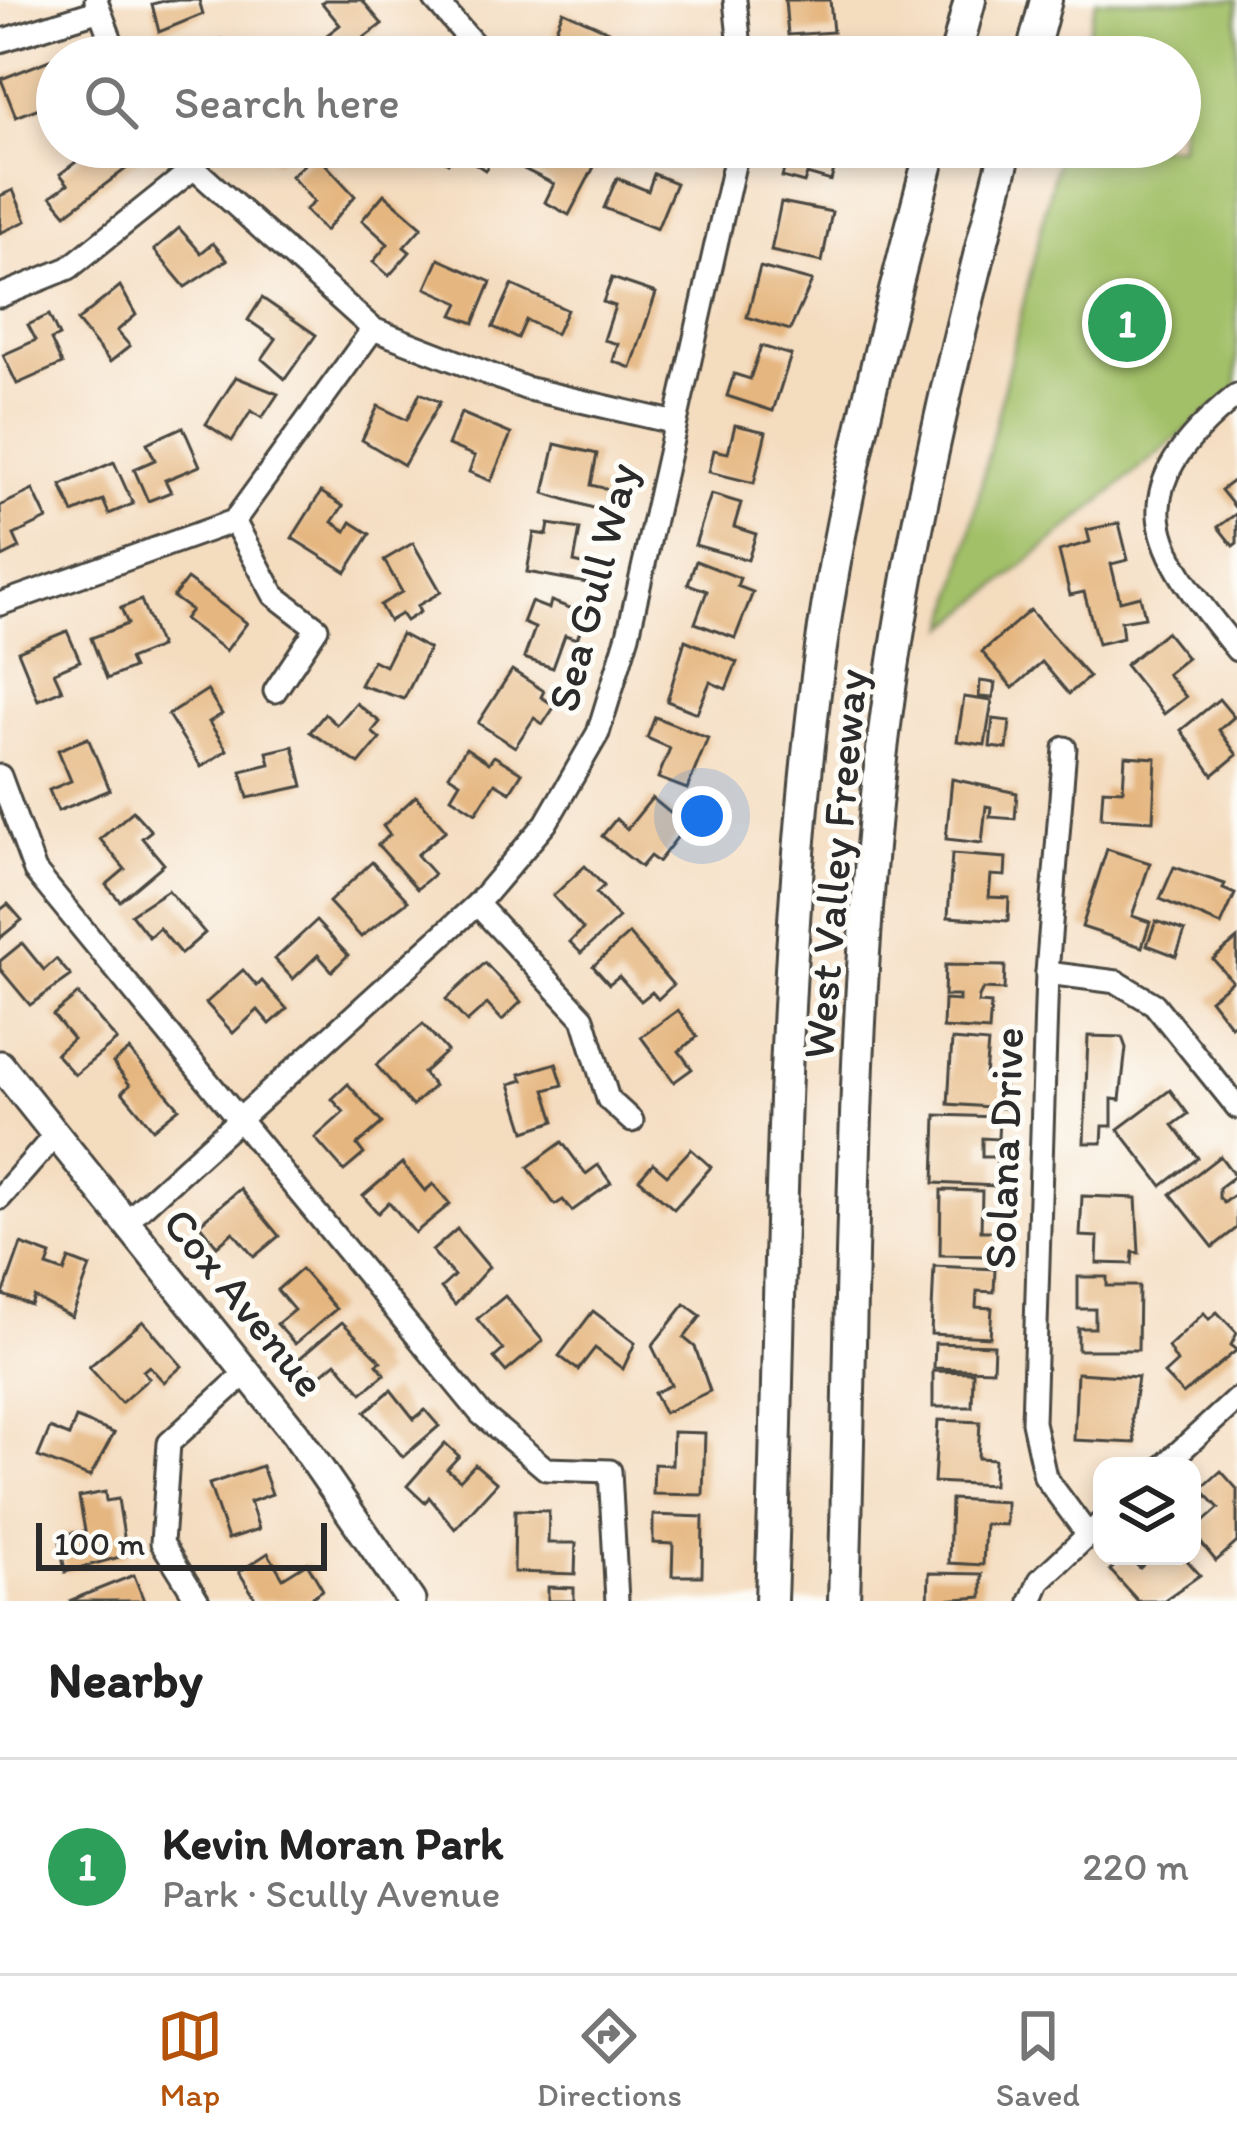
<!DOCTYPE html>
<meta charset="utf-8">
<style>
body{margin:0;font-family:Itim,sans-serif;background:#f2f2f2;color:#222}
.controls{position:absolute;right:36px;bottom:36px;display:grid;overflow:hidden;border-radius:24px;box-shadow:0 6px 18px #0003}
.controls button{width:108px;height:108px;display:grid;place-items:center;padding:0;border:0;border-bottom:3px solid #e0e0e0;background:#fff;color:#222;font:60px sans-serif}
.scale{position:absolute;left:36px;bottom:30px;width:291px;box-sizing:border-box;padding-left:12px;border:6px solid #2b2b2b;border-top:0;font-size:33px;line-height:42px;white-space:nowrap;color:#2b2b2b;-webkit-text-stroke:9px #fdfcf7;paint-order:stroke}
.you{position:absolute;left:702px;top:816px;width:42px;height:42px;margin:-30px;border:9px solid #fff;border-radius:50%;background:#1a73e8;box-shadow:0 0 0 18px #1a73e833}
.badge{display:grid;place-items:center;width:78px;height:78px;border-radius:50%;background:#b45309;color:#fff;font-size:39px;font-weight:700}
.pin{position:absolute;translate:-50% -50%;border:6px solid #fff;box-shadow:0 3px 12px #0006}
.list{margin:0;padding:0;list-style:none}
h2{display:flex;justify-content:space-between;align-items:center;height:156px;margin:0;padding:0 48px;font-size:51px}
h2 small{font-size:39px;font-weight:400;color:#767676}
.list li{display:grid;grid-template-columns:78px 1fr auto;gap:36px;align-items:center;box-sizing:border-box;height:216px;padding:0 48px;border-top:3px solid #e0e0e0}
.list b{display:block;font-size:45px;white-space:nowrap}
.list p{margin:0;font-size:39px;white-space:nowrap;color:#767676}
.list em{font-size:39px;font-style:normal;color:#767676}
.icon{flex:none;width:66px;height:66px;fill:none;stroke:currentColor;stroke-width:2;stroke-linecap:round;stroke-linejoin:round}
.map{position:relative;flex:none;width:1237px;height:1601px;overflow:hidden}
.search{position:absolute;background:#fff;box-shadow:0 6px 18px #0003;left:36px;right:36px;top:36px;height:132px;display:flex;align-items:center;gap:30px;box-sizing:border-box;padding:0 42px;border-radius:66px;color:#767676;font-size:45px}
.sheet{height:372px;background:#fff}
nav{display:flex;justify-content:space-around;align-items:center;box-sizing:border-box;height:168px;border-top:3px solid #e0e0e0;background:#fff;font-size:33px;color:#767676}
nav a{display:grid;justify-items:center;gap:6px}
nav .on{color:#b45309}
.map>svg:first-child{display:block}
.green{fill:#a2c068;stroke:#66764a;stroke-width:3}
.building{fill:#e5b67f}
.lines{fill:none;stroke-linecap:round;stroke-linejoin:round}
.minor-casing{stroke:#494641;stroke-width:27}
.major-casing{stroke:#494641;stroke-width:33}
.highway-casing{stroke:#494641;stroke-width:36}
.minor{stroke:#fff;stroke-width:21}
.major{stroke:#fff;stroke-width:27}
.highway{stroke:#fff;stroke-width:30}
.labels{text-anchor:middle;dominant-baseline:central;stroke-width:10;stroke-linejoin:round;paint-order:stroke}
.street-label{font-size:45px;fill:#2b2b2b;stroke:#fdfcf7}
</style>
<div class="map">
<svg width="1237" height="1601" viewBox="0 0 1237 1601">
<rect width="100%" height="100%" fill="#fdfcf7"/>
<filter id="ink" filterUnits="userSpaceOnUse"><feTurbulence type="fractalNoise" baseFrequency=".00833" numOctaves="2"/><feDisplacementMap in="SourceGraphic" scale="24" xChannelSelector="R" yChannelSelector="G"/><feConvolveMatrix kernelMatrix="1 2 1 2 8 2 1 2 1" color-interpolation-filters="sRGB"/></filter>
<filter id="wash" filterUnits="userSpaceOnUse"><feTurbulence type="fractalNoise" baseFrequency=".004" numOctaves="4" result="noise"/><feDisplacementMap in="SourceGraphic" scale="48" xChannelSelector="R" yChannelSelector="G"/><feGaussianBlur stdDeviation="2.7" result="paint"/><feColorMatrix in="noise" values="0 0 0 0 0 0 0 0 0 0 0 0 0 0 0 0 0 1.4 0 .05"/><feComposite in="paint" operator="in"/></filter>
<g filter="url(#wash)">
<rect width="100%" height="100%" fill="#f4dcbf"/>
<path class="green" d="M1096,0H1237V388L948,627L1060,147H1180V57H1082Z"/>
<g id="blocks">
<g class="building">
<path d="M168,0H199L203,14L159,32L152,4Z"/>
<path d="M326,0H362L382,24L339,57L323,38L340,25L322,3Z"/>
<path d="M785,0H830L833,32L788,35Z"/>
<path d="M563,11L615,34L607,53L617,57H583L585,51L553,36Z"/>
<path d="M222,39L236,57H178L193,45L202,55Z"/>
<path d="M648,39L690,57H640Z"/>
<path d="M406,42L423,57H393Z"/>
<path d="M845,48L846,57H789L788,51Z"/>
<path d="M57,57V101L16,117L1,79Z"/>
<path d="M84,147H130L139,159L66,214L51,196L68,184L60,174L88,153Z"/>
<path d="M263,147H293L276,162Z"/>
<path d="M424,147H501L485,170L456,151L448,163Z"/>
<path d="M536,147H555L594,167L569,215L545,202L554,184L524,169Z"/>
<path d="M807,147H840L831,181L807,174L804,183L782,177L788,155L803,160Z"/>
<path d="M316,154L355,196L325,231L305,210L314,202L291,176Z"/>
<path d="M654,174L676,183L657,229L604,208L617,178L648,191Z"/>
<path d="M13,190L26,221L0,233V196Z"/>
<path d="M384,194L422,227L404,247L410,252L389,276L373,262L388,244L362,220Z"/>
<path d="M781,202L832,212L822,262L771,251Z"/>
<path d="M179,228L201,253L213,243L227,260L185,287L154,250Z"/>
<path d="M439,259L491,282L474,323L453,315L459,303L426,288Z"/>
<path d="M760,267L812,281L790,330L747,317Z"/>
<path d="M612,278L656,293L631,368L613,361L618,344L604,340L615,306L603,302Z"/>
<path d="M512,285L567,310L556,334L526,320L518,338L493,327Z"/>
<path d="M120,286L136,315L117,331L130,346L110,362L77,321Z"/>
<path d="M1130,292L1141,305L1134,311L1122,298Z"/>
<path d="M262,298L316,335L285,379L262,359L276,339L248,320Z"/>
<path d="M49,315L59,336L51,340L62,364L17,384L3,355L36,340L28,325Z"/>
<path d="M761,346L791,355L773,411L727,396L734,374L750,379Z"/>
<path d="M236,377L278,394L262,418L251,411L232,441L206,424Z"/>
<path d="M420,393L440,402L404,465L362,440L378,406L407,420Z"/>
<path d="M461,413L511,434L491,481L469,472L475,456L448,445Z"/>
<path d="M735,425L766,432L754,483L709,472L714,450L728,453Z"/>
<path d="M183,427L200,466L165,480L171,492L148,501L134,469L155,460L147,443Z"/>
<path d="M555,444L597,454L591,485L608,489L603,511L544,493Z"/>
<path d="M114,462L133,504L109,514L103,500L73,513L61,485Z"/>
<path d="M1237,478V510L1221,490Z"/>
<path d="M33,490L47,519L14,535L20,548L2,557L0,506Z"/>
<path d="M321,492L343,506L332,522L346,531L351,522L370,534L346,572L292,538Z"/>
<path d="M711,494L741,503L734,527L756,534L748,560L695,545Z"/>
<path d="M1237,513V543L1233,546L1218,527Z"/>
<path d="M1119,523L1128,560L1111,564L1120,601L1140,596L1145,617L1121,621L1123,638L1098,644L1084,592L1070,595L1059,551L1090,542L1087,530Z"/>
<path d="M549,524L580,529L574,562L591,566L587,583L527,572L534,533L547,535Z"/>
<path d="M413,543L441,592L417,606L420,612L406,621L401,614L389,621L380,605L402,592L384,560Z"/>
<path d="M696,561L740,578L737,586L753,592L735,638L695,623L707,591L688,584Z"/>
<path d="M187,579L247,623L226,651L184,619L191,610L173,597Z"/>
<path d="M141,600L160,647L129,659L133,668L107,679L91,638L128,624L121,608Z"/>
<path d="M551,601L586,614L577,639L565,635L553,668L524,658L535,628L523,623L531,602L549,609Z"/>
<path d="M1030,610L1089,677L1069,694L1042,662L1013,688L982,652Z"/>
<path d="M67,631L80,661L54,672L62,690L38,700L18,651Z"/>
<path d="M1166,632L1187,658L1167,674L1186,697L1164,714L1125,665Z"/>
<path d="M401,634L429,649L404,699L360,685L373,660L385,666Z"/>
<path d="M685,640L737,662L726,689L710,682L697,713L667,701Z"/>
<path d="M512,670L544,691L541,697L555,706L543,724L534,718L515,747L478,723Z"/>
<path d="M980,681L995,683L993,698L979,697Z"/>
<path d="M207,690L222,714L209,722L227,750L201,767L168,715Z"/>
<path d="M964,697L992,701L985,745L957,741Z"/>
<path d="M1219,699L1234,717L1219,730L1237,755L1213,775L1181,730Z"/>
<path d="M356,703L380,722L372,732L380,739L359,764L310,732L325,714L337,725Z"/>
<path d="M655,717L708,738L687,789L658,778L670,748L647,738Z"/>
<path d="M993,719L1010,721L1007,749L990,747Z"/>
<path d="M88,738L110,790L58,811L49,790L71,781L58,750Z"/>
<path d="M293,746L303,786L248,798L241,771L270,764L267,752Z"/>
<path d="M466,748L489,763L494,756L522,773L510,792L495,783L476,813L451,797L460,782L449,775Z"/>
<path d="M1125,756L1156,758L1153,821L1101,818L1103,789L1123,790Z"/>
<path d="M952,779L1017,793L1015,819L990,817L991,807L986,806L982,843L946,839Z"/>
<path d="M416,796L446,830L417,855L434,874L417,889L378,845L390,835L383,826Z"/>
<path d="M652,798L686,826L658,862L650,856L641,867L602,836L616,819L627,829Z"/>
<path d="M133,811L151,831L142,838L164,864L120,901L106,885L125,869L100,839Z"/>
<path d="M1107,849L1150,863L1132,916L1150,922L1142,947L1082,927Z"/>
<path d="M952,854L1006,858L1005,876L991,875L989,897L1009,898L1008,921L948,917Z"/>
<path d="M372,862L408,901L361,937L329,902Z"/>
<path d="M585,866L604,886L596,893L619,918L581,953L570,942L583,929L553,896Z"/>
<path d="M1174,867L1225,884L1223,889L1235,894L1221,925L1160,899Z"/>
<path d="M168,890L205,933L181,954L159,928L149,937L131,914Z"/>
<path d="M8,904L22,920L0,938V910Z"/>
<path d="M316,921L348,955L332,971L318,955L293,979L275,959Z"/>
<path d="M1156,921L1185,931L1176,956L1147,945Z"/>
<path d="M629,934L673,985L658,999L652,992L641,1001L619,976L609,984L593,966Z"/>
<path d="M1237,939V1021L1231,1026L1210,999L1232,981L1213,959Z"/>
<path d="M22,943L44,970L56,959L71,976L30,1005L0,969V961Z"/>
<path d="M485,963L521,1002L502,1020L487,1004L467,1022L446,999Z"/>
<path d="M945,965L1005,966L1004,990L983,989L979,997L978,1003L991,1004L989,1031L943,1028L944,1000L959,1001V996H944Z"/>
<path d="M243,970L257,986L262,981L287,1009L270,1024L258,1010L233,1033L206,1003Z"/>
<path d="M78,994L117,1040L75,1075L56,1054L73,1039L53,1015Z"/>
<path d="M678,1010L697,1037L679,1051L692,1069L674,1082L641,1037Z"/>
<path d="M423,1024L447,1051L423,1073L434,1086L412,1106L376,1065Z"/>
<path d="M1088,1036L1122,1037L1126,1048L1120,1100L1112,1099V1126H1103L1102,1143H1084Z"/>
<path d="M952,1040L988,1043L985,1077L1005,1078L1003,1108L948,1104Z"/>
<path d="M129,1050L179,1108L153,1129L122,1092L130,1085L113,1063Z"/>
<path d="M556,1063L563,1085L545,1090L555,1121L525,1131L510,1084L523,1080L520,1074Z"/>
<path d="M348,1084L382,1123L357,1145L364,1154L344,1171L315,1138L344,1112L332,1099Z"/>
<path d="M1170,1090L1188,1114L1173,1125L1198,1158L1162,1186L1118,1129Z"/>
<path d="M936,1115L999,1117L998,1139L982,1138V1157H997L996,1186L934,1183Z"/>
<path d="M562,1142L586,1174L598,1165L611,1183L572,1211L563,1200L555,1205L528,1167Z"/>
<path d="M691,1149L711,1167L674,1209L639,1179L653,1163L667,1175Z"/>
<path d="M1220,1156L1235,1176L1219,1188V1197L1224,1203L1233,1196L1237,1200V1228L1213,1247L1171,1194Z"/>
<path d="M402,1163L425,1191L433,1184L450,1204L415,1233L389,1202L378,1213L363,1196Z"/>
<path d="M240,1189L279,1236L254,1257L233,1232L217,1246L199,1224Z"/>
<path d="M941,1190L982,1191L981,1231H995L994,1256L940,1255Z"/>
<path d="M1082,1196L1136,1198L1139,1253L1133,1252L1132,1264L1097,1263L1098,1237L1080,1236Z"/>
<path d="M457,1229L489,1267L455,1305L441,1288L454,1276L432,1251Z"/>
<path d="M21,1244L51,1255L47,1266L64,1272L69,1259L90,1267L72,1317L34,1297L31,1305L3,1295Z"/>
<path d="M934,1266L995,1269L994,1292L977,1291L976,1307L992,1308L990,1337L931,1334Z"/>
<path d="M301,1269L336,1309L295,1344L277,1324L294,1310L277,1290Z"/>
<path d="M1078,1277H1107V1286H1139L1138,1350H1078V1328H1095V1309H1078Z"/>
<path d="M505,1296L543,1341L506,1372L494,1358L503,1350L477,1319Z"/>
<path d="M685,1304L701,1316L684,1338L695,1347L710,1391L664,1413L654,1393L671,1385L652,1346Z"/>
<path d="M593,1311L635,1343L623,1369L595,1348L578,1370L559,1356Z"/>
<path d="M1217,1312L1237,1333L1231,1345L1237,1350L1183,1394L1164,1374L1177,1362L1168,1347L1204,1313L1209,1319Z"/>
<path d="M143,1321L182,1366L164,1382L149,1366L143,1371L149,1378L121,1403L89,1367Z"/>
<path d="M342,1322L381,1361L377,1364L385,1374L362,1393L336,1362L317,1378L300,1358Z"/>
<path d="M935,1343L994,1345L993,1370L934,1368Z"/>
<path d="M933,1371L973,1372L972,1407H933Z"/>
<path d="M1077,1373L1138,1377L1132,1419L1135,1443L1074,1440Z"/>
<path d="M391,1390L414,1419L425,1410L439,1426L403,1457L365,1412Z"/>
<path d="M76,1418L114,1433L90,1477L38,1457L50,1428L69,1436Z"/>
<path d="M938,1420L980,1422L978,1458L994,1459L993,1485L934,1482Z"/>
<path d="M673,1432L705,1433L703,1495L653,1494L654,1464L672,1465Z"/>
<path d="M445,1443L459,1456L447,1469L460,1480L475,1464L497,1483L455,1529L429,1497L425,1503L407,1486Z"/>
<path d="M262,1466L272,1494L250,1502L259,1529L228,1539L209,1484Z"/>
<path d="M1221,1471L1237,1489V1542L1216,1561L1192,1532L1219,1508L1201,1489Z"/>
<path d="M105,1492L106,1501L118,1499L127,1555L65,1572L59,1535L85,1531L79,1497Z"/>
<path d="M951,1499L1006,1502V1525L985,1524L983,1565L949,1563Z"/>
<path d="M515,1510L549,1511L548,1543H576L575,1574L514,1572Z"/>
<path d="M653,1515L703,1517L702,1576H672L673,1544L653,1543Z"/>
<path d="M268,1553L283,1578L307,1563L323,1590L306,1601H257L239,1572Z"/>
<path d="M1126,1556L1140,1568L1153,1556H1183L1200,1575L1163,1601H1138L1110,1570Z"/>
<path d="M929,1573L982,1574V1597L928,1601Z"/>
<path d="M134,1575L144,1601H69Z"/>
<path d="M548,1587L574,1588V1601H548Z"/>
</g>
</g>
</g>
<g filter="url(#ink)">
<use href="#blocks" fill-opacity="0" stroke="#494641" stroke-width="3"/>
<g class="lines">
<g class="minor-casing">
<g id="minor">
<path d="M96,0L117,57"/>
<path d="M435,0L485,57"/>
<path d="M735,0L741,57"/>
<path d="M0,41L97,11"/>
<path d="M178,147L194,168L373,329L525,388L672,422"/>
<path d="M0,296L69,268L194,168"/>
<path d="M1237,395C1116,493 1151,545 1237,650"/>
<path d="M234,521L274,595L317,628L275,691"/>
<path d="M0,604L234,521L373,329"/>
<path d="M1065,748L1047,973L1033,1422L1045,1477L1088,1535"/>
<path d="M0,776L35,871L481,1414L546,1469L610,1471L617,1601"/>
<path d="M477,904L583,1018L608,1099L632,1121"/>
<path d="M1047,973L1117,982L1154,1004L1237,1107"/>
<path d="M0,1198L56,1134"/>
<path d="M127,1221L477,904L546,823L598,733L628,635L738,147"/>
<path d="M1164,1466L1237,1399"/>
<path d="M198,1601L162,1543L169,1443L247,1372"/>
<path d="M1031,1601L1040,1580L1102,1522"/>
</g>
</g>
<g class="major-casing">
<path id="major" d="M0,1065L295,1433L411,1601"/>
</g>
<g class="highway-casing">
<g id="highway">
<path d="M955,57L970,0"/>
<path d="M1031,57L1046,0"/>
<path d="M771,1601C782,1291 778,977 818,669C842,492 887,319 932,147"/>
<path d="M844,1601C853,1320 849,1029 882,750C906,545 955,346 1007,147"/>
</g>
</g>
<use href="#minor" class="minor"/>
<use href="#major" class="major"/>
<use href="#highway" class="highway"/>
</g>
</g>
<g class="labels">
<g class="street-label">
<text transform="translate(592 587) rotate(-76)">Sea Gull Way</text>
<text transform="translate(834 864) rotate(-85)">West Valley Freeway</text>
<text transform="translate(1003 1148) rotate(-88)">Solana Drive</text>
<text transform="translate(245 1302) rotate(51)">Cox Avenue</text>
</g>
</g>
</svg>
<div class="controls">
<button><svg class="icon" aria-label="layers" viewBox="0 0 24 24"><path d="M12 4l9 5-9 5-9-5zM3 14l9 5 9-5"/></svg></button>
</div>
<div class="scale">100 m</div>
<div class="you"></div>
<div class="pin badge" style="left:1127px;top:323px;background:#2e9e5b">1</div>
<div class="search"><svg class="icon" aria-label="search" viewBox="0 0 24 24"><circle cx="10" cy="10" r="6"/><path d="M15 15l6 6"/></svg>Search here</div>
</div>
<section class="sheet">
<h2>Nearby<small></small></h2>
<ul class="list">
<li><span class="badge" style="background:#2e9e5b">1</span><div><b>Kevin Moran Park</b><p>Park · Scully Avenue</p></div><em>220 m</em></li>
</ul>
</section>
<nav>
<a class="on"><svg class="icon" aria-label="map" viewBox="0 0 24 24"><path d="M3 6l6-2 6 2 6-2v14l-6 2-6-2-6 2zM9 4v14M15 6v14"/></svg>Map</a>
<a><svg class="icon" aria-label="directions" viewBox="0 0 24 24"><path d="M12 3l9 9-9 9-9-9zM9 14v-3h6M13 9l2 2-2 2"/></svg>Directions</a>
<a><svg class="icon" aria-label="saved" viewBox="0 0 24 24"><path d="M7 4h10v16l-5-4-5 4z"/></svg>Saved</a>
</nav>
